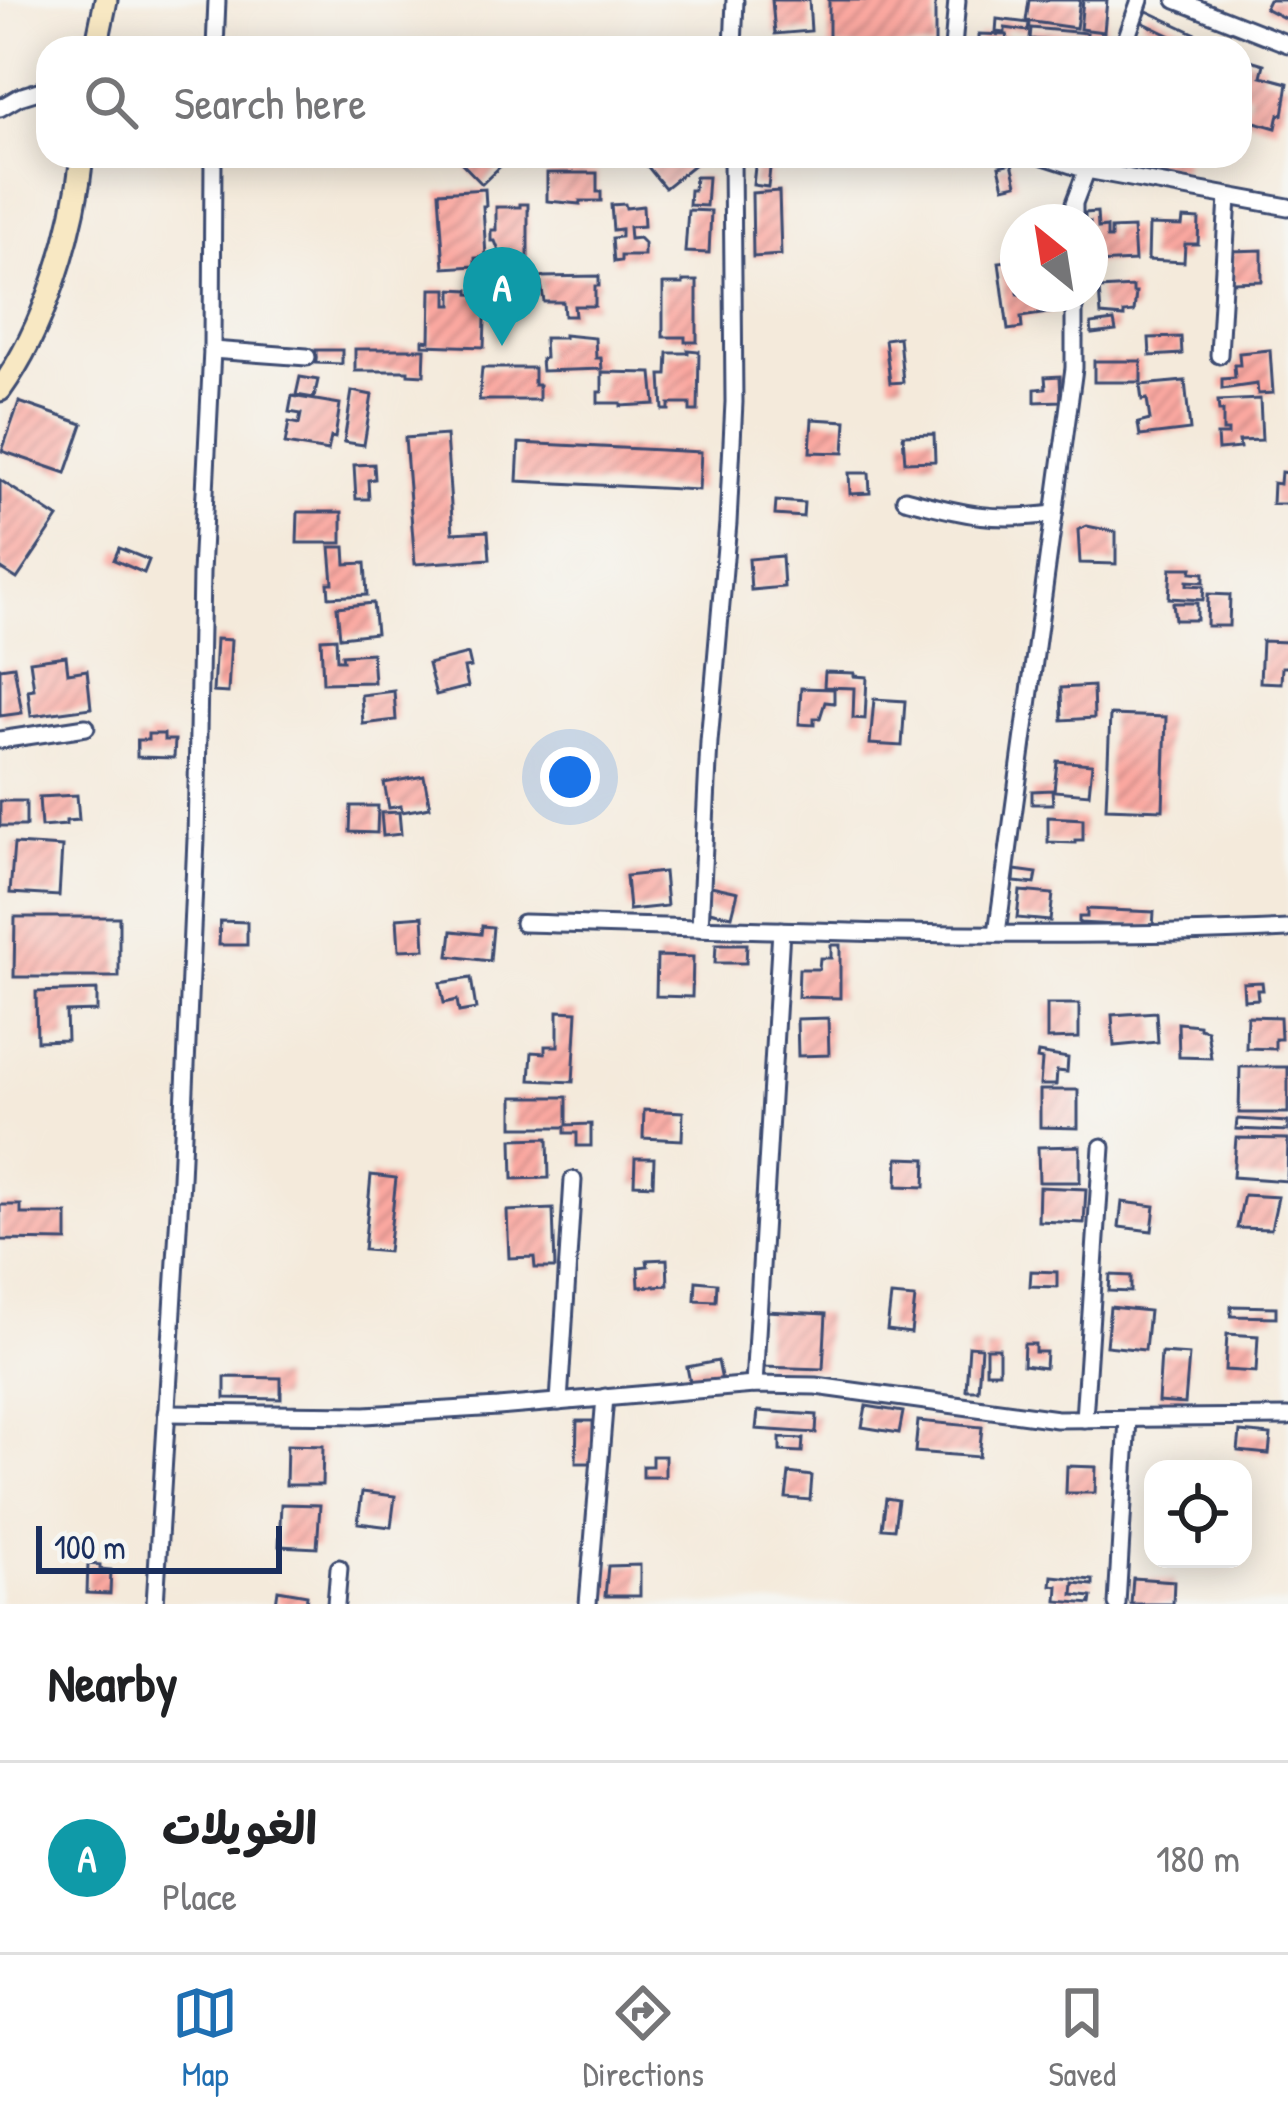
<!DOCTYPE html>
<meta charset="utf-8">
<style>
body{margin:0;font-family:"Patrick Hand","Playpen Sans Arabic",sans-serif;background:#f2f2f2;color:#202124}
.controls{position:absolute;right:36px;bottom:36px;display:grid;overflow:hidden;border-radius:24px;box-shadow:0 6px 30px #0003}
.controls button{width:108px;height:108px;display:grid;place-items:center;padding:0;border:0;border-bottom:3px solid #e0e0e0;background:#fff;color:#202124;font:60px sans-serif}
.compass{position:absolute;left:1000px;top:204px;width:108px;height:108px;border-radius:50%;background:#fff;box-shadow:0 6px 30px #0003;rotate:330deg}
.scale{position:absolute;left:36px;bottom:30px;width:246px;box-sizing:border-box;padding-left:12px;border:6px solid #1b2f5e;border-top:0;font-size:33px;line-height:42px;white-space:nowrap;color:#1b2f5e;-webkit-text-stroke:9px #f6f6f2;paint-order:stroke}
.you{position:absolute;left:570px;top:777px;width:42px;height:42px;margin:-30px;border:9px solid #fff;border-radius:50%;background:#1a73e8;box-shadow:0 0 0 18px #1a73e833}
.badge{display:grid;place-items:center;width:78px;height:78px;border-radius:50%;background:#1f6fb2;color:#fff;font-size:39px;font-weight:700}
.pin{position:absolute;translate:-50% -99px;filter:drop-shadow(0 3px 6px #0008)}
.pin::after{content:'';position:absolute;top:63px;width:42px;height:36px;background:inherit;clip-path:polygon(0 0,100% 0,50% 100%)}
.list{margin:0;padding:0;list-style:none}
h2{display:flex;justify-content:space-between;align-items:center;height:156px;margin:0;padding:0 48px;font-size:51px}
h2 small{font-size:39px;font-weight:400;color:#757577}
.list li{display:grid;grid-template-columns:78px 1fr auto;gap:36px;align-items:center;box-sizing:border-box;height:192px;padding:0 48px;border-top:3px solid #e0e0e0}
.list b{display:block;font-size:45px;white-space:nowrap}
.list p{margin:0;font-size:39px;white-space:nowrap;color:#757577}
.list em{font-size:39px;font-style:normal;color:#757577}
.icon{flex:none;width:66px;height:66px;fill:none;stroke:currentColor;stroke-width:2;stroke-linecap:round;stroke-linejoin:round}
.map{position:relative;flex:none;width:1288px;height:1604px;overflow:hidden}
.search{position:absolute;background:#fff;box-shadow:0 6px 30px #0003;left:36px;right:36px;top:36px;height:132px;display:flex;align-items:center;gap:30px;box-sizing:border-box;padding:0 42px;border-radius:36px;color:#757577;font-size:45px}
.sheet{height:348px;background:#fff}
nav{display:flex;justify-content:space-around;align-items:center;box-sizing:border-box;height:168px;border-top:3px solid #e0e0e0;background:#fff;font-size:33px;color:#757577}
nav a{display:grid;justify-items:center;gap:6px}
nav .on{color:#1f6fb2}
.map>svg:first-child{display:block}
.building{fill:url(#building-hatch)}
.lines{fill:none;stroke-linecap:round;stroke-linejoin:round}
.street-casing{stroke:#3c4b71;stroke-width:21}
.secondary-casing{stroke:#3c4b71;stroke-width:27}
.street{stroke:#fff;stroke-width:15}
.secondary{stroke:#f8e8c3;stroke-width:21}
</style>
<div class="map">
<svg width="1288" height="1604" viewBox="0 0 1288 1604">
<defs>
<pattern id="building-hatch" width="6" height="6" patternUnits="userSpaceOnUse" patternTransform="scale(3)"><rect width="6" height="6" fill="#fba8a0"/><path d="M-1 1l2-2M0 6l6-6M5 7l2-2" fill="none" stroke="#ca8986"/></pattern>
</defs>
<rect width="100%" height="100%" fill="#f6f6f2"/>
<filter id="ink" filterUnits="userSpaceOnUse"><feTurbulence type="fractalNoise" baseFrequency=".00833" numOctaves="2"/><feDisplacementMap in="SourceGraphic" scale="24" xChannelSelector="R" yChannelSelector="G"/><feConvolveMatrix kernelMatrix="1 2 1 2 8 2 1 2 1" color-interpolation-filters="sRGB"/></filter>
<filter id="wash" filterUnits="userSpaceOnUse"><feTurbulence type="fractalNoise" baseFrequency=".004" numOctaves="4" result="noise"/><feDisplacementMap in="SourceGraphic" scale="48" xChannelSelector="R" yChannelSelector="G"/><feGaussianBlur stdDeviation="2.7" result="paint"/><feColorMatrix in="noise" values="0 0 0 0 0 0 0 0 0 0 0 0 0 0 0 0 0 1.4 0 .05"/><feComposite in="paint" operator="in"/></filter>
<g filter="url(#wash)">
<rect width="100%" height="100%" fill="#f4eadb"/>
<g id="blocks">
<g class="building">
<path d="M772,0H809L811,31L775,34Z"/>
<rect x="829" y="0" width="106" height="48"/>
<path d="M1029,0H1080L1076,28L1026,21Z"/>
<path d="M1083,0H1107L1104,32L1080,29Z"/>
<path d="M1269,0H1288V20L1265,8Z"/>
<path d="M1147,11L1198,35L1192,46L1142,22Z"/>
<path d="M997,19L1029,23L1028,31L1005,28V33L996,32Z"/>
<path d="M1031,28L1087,33L1086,48H1077V43L1030,39Z"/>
<path d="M979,34L1007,35L1006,48H979Z"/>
<path d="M1247,59L1264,64L1261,76L1288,83L1283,115L1279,114L1276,128L1244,119L1250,95L1240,92V87Z"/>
<path d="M455,156H511L482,184Z"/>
<path d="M639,156H705L665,188Z"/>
<path d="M1126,156H1186L1183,170Z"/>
<path d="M756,158L771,159L768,187L753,185Z"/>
<path d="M1012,163L1017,184L1004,187L999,166Z"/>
<path d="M547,173H597V192H601V201H580V204L547,201Z"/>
<path d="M695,177H708L706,206L689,205L690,190H694Z"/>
<path d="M485,189L486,206H483L486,257L475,258V266L444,268L439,192Z"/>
<path d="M779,191L781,255L753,257L752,193Z"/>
<path d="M520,204H528V259H502L495,241H491V230H496V207H520Z"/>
<path d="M625,204L626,208L643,206L644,226L629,227L630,239L639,238L644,243V256H621V261L614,262L612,238L621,237V229L613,230L611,205Z"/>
<path d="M688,210L711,211L709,253L685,252Z"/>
<path d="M1097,212L1098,228L1107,227V238H1111V229L1133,228L1135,261L1095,263L1094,245H1090V222H1085V213Z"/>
<path d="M1183,218L1199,219L1198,244H1185L1184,262L1148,260L1149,225L1182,226Z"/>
<path d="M1262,250V281L1232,282V251Z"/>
<path d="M1018,260V294H1053L1055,312L1021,317L1022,328L1008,330L999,262Z"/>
<path d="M599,276V286H595V306H574L575,316H564L563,302H544L540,277Z"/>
<path d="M683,281H697V342H685V337H663V284H683Z"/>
<path d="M1133,287V293H1136L1134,312L1124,313V317L1101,315L1099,289Z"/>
<path d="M431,289H447V305H452V289L469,290V294L486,295L484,347L423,345V340L430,341Z"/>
<path d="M1114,321L1116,331L1092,334L1091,324Z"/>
<path d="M564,335L595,338L596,358H601L602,369L542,371L541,359L545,358L544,338H564Z"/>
<path d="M899,337L903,382L890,383L885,339Z"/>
<path d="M1181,337L1182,354L1150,356L1149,338Z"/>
<path d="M355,349H425L424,375L408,374V371H355Z"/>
<path d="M316,350H342V364L316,363Z"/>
<path d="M688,350L699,351L698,411H690V404H669V410H663L661,375H667L668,353H688Z"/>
<path d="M1270,350L1273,393L1258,394L1257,384L1222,389V379L1235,378L1234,365H1240L1239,353Z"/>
<rect x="1094" y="361" width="47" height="21"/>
<path d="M482,368H534V385H539V400H479Z"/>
<path d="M602,372L652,373L655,404L621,406V403H598V392H602Z"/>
<path d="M1060,376L1061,401L1035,402V389L1046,388L1045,377Z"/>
<path d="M300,377L318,380L314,398L296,395Z"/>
<path d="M1185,381L1190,430L1140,436L1138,423L1150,420L1147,399L1142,400L1140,385Z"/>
<path d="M352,391L372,395L364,445L344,442Z"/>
<path d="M292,396L340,404L335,438L331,437L328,451L285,444L289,422L299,424L301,414L289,412Z"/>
<path d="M1260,399L1262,440L1239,441L1240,448L1218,450L1217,435H1228V431H1223V411H1219L1218,401Z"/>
<path d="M19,402L83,424L66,473L2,451Z"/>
<path d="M812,419L846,421L844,453L810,452Z"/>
<path d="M934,434L935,461L905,462L903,435Z"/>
<path d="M446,435L453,533L488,531L490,559L415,564L405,438Z"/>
<path d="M519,443L701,452L699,490L517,481Z"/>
<path d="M374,464L375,479L368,480L369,499H356L354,465Z"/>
<path d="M1281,472L1288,473V504H1272L1273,483L1280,484Z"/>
<path d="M849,473H869L870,493L850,494Z"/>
<path d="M0,480L58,518L17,579L0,568Z"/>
<path d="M776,501L804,503L803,517L775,515Z"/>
<path d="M298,512H342V543H297Z"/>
<path d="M1087,526L1116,532V564L1080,563L1078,530Z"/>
<path d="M330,547H345L346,564L365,563L367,595L329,597L328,583H333Z"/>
<path d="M119,548L149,560L144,573L114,560Z"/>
<path d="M782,556L784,587L751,590L749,559Z"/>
<path d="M1171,568H1192L1191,572L1204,573V582L1187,581V585L1204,586L1203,600L1169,598Z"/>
<path d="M1208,594L1230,595L1229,626H1207Z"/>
<path d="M373,603L376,633L340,637L337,607Z"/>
<path d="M1173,603H1197V620H1175Z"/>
<path d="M336,638L337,660H343L342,655L372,653L374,682L323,683L321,639Z"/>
<path d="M216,639L231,640L228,693L213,692Z"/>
<path d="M1262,641L1288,642V667H1282L1281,683L1260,682Z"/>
<path d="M468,654L471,667L464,668L468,687L436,695L428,664Z"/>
<path d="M66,656L68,673L87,670L91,708L31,716L28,690L34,689L30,661Z"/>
<path d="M14,666L22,713L0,716V668Z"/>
<path d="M825,672L854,673V676L867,677L865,719L853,718L854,688L824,687Z"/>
<path d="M1093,686L1094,718L1062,720L1061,688Z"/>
<path d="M801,688L834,689V703L825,702L820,718H814V725L799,724Z"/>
<path d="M394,691L396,720L363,724L361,695Z"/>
<path d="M874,699L905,701L902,746L870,744Z"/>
<path d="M1110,715L1166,717L1163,810L1106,808Z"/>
<path d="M148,734H164V740H175L174,758L137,757V740H148Z"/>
<path d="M1057,761L1092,764L1089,794L1054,791Z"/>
<path d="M424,776L430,807L402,812L401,806L389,808L384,783Z"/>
<path d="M1052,790L1053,804H1032V791Z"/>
<path d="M77,795L79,820L66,821V825L41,827L39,797Z"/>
<rect x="0" y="801" width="26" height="25"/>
<path d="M351,806H378L377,833L350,832Z"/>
<path d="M399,812L401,834L383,836L381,813Z"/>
<path d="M1048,817L1083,819V840H1075V843L1048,842Z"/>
<path d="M14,844L62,847L59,896L10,893Z"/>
<path d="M1015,870L1037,873L1035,884L1014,882Z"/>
<path d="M664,872L667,906L629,910L626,876Z"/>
<path d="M711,886L738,892L732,916L705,910Z"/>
<path d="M1020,891L1053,894L1050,921L1017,918Z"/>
<path d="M1087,909L1154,912L1153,927L1079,923V917H1087Z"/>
<path d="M423,916L425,949L399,950L397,918Z"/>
<path d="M15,917H119V977H14Z"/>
<path d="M220,921L247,922V945H219Z"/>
<path d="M482,926L493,927L490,961L449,956L452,931L481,934Z"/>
<path d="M716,944H747L746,963H715Z"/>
<path d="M831,945H840V998L798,997L799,969H819L820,958H831Z"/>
<path d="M657,956L693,957L692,997L656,996Z"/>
<path d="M471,978L476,1009L459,1012L457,1000L444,1003L440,983Z"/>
<path d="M1262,982L1263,990H1257L1258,999L1244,1000L1243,983Z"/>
<path d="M97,990V1011L66,1012L67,1040L37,1041L36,992Z"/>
<path d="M1047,1004H1079V1038L1047,1039Z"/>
<path d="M558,1011L577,1012L573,1082L530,1080L532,1052L545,1053V1046H558Z"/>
<path d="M1156,1012L1158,1042L1114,1046L1112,1015Z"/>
<path d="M1247,1016L1280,1017L1281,1039H1275V1049L1246,1048Z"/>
<path d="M828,1018L829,1055L798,1056L797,1019Z"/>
<path d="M1178,1023L1199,1025V1028L1207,1030L1211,1058L1179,1057Z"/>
<path d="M1038,1053L1068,1058L1067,1072L1057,1071L1056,1085H1040L1042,1060L1037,1059Z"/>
<path d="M1240,1067H1288V1113H1239Z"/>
<path d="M1040,1090H1078V1128L1040,1127Z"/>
<path d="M513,1097H567V1125L591,1124V1146H577V1133H565V1127H513Z"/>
<path d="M644,1110L683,1112L682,1140L643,1138Z"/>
<path d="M1237,1119L1288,1122V1131L1236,1129Z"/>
<path d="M548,1138L549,1178L513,1179L512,1139Z"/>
<path d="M1236,1138L1288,1139L1287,1181L1233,1177Z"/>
<path d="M1080,1146V1182H1039L1038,1147Z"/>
<path d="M635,1158H654L653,1185L634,1184Z"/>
<path d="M898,1158L926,1159L925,1187L897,1186Z"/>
<path d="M371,1175L396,1178L388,1252L364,1250Z"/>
<path d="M1039,1187L1086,1189L1084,1223L1038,1221Z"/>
<path d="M1244,1195L1278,1197L1271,1229L1237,1228Z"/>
<path d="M1122,1202L1155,1206L1152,1231L1119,1227Z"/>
<path d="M0,1205H21V1214H67V1241L0,1240Z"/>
<path d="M553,1209L555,1268H535L534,1257L509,1258L507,1211Z"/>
<path d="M667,1259L668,1285L639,1287L638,1267L648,1266L647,1260Z"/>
<path d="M1031,1271L1057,1272V1287L1030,1286Z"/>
<path d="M1110,1275L1131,1276V1292L1109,1291Z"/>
<path d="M696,1281L717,1283L716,1301L695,1300Z"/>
<path d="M891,1296L915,1298L911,1333L887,1330Z"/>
<path d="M1231,1306L1276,1307V1317L1231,1316Z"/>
<path d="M1110,1307L1149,1311L1145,1350L1106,1346Z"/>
<path d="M765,1311L826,1314L823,1369L763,1367Z"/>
<path d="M1227,1334L1258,1336L1256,1372L1225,1370Z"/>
<path d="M1024,1344H1035V1352H1046L1045,1368L1023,1365Z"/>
<path d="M969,1346L981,1347L978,1390H966Z"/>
<rect x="986" y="1348" width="13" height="24"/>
<path d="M1161,1353L1189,1355L1185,1404L1158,1402Z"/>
<path d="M718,1361L722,1381L691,1387L687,1367Z"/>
<path d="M225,1377L281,1378V1399L225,1398Z"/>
<path d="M866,1406L903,1412L899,1433L862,1427Z"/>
<path d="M758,1411L817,1415L816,1433L756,1429Z"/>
<path d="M577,1421H593V1463H576Z"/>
<path d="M918,1421L982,1427L979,1457L915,1452Z"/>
<path d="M1240,1432L1271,1435L1269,1454L1238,1451Z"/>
<path d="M780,1438L803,1439L802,1452L780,1451Z"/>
<path d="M287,1445L323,1446L322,1485H286Z"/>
<path d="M652,1456H665V1477H643V1466H652Z"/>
<path d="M1067,1466L1096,1467L1095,1493H1066Z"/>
<path d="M789,1473L812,1476L810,1500L786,1498Z"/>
<path d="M362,1492L395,1496L391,1527L358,1523Z"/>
<path d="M886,1498L898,1500L894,1529L882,1528Z"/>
<path d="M281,1504L320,1505L317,1548L279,1546Z"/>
<path d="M88,1564L100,1565V1569L111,1570L110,1594L87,1593Z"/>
<path d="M640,1565V1596H605L608,1566Z"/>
<path d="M1052,1576L1093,1580V1585L1074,1583L1073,1595L1092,1597L1091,1604L1057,1601L1058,1586L1051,1585Z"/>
<path d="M1133,1578L1174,1581L1173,1604H1131Z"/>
<path d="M278,1590L307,1595L306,1604H276Z"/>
</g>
</g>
</g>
<g filter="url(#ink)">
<use href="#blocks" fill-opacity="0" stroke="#3c4b71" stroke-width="3"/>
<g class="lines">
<g class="street-casing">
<g id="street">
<path d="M1176,0L1288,44"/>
<path d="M215,48L217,0"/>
<path d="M733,48L735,0"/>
<path d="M953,48L957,0"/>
<path d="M1123,48L1140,0"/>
<path d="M0,108L19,97L48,88"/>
<path d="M1044,156L1087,170L1288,207"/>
<path d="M1074,222V203L1092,156"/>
<path d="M212,350L307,357"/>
<path d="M1219,355L1228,197"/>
<path d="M905,499C963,514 992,522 1054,514"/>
<path d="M0,740L86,727"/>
<path d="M523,923C777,930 1033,941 1288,929"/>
<path d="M700,928L709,742L728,523L734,402L732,156"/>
<path d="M997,933L1074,368V294"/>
<path d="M754,1385L781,930"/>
<path d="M559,1402L573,1180"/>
<path d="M166,1413L365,1415L498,1407L754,1385L816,1386L1057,1419L1288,1417"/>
<path d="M1084,1419L1102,1147"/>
<path d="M155,1604L181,1179L196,839L201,573L212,350L213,156"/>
<path d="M336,1604L339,1568"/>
<path d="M588,1604L605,1397"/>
<path d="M1117,1604L1128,1419"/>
</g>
</g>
<g class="secondary-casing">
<g id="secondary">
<path d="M96,48L106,0"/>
<path d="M0,390C45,328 74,232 82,156"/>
</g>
</g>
<use href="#street" class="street"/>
<use href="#secondary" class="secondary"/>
</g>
</g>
</svg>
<div class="controls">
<button><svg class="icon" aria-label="locate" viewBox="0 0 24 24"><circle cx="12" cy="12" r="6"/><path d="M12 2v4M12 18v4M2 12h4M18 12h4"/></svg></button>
</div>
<svg class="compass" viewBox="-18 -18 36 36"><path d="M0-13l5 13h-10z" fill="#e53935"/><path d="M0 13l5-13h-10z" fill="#757577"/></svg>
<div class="scale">100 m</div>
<div class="you"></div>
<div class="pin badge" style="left:502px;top:346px;background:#0f9aa8">A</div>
<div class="search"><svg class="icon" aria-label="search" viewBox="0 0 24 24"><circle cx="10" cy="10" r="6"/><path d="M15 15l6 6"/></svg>Search here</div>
</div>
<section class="sheet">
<h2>Nearby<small></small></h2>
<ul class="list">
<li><span class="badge" style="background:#0f9aa8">A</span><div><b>الغويلات</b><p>Place</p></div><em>180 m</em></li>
</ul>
</section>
<nav>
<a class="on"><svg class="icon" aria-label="map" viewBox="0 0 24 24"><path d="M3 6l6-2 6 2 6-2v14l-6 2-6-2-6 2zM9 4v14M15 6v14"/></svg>Map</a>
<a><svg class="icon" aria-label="directions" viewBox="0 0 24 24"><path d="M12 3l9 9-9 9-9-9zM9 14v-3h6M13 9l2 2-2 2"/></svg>Directions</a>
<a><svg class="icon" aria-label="saved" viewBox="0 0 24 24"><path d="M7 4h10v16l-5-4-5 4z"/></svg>Saved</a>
</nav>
